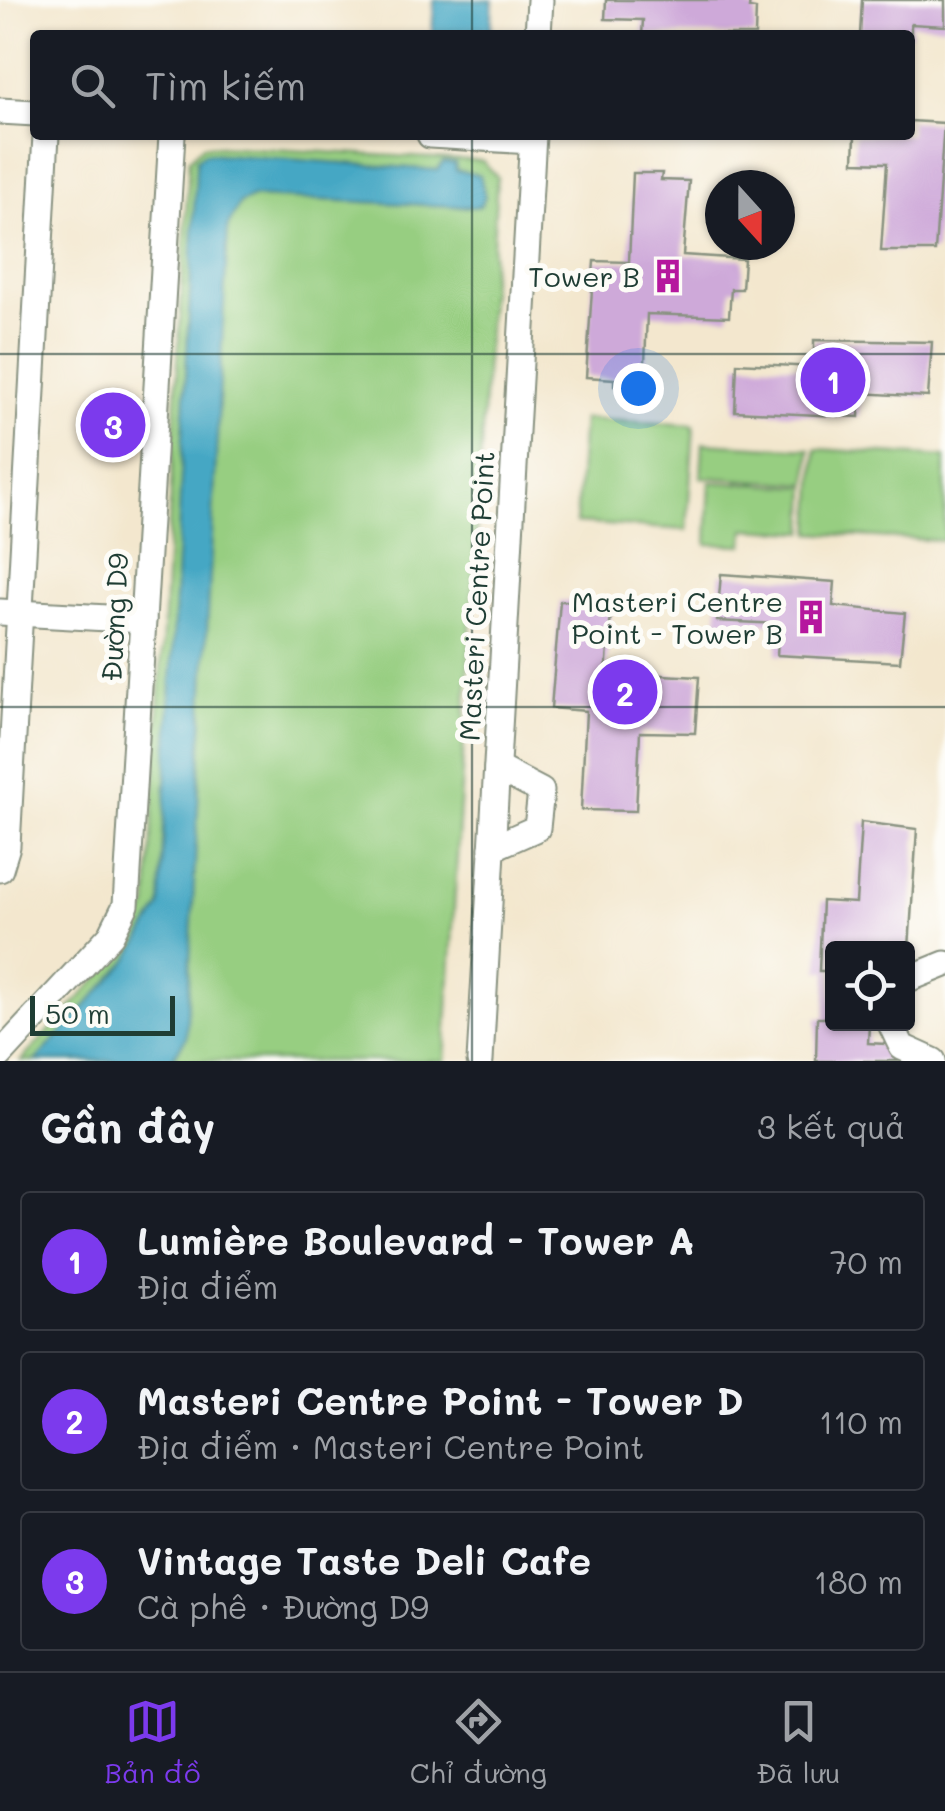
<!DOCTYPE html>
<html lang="vi">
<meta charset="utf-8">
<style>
body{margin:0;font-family:Mali,sans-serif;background:#242831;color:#f1f3f6}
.controls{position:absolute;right:30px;bottom:30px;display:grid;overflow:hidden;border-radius:10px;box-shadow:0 2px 8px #0004}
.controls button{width:90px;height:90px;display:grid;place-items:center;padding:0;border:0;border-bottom:2px solid #363941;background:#171b24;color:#f1f3f6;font:50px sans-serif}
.compass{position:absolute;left:705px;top:170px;width:90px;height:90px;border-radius:50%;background:#171b24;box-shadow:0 2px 8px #0004;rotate:159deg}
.scale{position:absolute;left:30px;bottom:25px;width:145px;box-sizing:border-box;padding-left:10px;border:5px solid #1f3d34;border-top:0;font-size:28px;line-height:35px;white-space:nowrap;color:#1f3d34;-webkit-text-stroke:8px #fdfcf7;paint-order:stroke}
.you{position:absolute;left:638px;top:388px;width:35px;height:35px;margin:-25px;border:8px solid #fff;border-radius:50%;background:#1a73e8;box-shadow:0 0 0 15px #1a73e833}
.badge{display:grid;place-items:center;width:65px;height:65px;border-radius:50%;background:#7c3aed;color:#fff;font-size:32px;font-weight:700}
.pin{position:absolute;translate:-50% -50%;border:5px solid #fff;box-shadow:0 2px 10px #0006}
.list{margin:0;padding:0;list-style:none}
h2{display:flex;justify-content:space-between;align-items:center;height:130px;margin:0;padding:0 40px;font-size:42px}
h2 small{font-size:32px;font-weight:400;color:#9ea1a6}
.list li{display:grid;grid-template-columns:65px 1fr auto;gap:30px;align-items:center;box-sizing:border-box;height:140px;margin:0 20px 20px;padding:0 20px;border:2px solid #363941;border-radius:10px}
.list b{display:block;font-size:38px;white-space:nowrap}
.list p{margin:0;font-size:32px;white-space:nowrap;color:#9ea1a6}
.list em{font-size:32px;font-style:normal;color:#9ea1a6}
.icon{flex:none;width:55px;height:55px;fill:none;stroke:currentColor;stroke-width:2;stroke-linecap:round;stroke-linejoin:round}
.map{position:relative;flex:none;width:945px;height:1061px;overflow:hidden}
.search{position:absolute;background:#171b24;box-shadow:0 2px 8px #0004;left:30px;right:30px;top:30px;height:110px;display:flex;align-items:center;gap:25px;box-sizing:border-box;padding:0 35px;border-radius:10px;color:#9ea1a6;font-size:38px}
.sheet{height:610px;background:#171b24}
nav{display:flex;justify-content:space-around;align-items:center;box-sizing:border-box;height:140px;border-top:2px solid #363941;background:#171b24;font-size:28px;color:#9ea1a6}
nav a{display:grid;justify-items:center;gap:5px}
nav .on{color:#7c3aed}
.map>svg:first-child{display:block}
.green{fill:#97ce81;stroke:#5b865a;stroke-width:2.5}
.water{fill:#44a7c4;stroke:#32727c;stroke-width:2.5}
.building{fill:#cea9d9}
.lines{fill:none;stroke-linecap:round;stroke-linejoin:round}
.minor-casing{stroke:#899281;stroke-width:29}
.minor{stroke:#fff;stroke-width:25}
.grid{fill:none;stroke:#1f3d34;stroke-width:2.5;stroke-opacity:0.55}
.labels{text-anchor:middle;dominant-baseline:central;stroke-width:10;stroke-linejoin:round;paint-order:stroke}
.poi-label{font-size:28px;fill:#1f3d34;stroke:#fdfcf7;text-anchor:end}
.street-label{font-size:28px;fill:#1f3d34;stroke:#fdfcf7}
</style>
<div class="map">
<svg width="945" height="1061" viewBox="0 0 945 1061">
<rect width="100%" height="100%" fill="#fdfcf7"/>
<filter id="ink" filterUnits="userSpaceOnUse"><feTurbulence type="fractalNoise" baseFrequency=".01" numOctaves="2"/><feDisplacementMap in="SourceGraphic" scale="20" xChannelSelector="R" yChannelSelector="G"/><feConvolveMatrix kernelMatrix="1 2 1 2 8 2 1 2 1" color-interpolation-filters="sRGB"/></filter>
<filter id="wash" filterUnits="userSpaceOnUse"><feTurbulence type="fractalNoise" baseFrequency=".0048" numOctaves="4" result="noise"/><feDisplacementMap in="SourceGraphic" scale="40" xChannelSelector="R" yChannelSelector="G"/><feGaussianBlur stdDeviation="2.25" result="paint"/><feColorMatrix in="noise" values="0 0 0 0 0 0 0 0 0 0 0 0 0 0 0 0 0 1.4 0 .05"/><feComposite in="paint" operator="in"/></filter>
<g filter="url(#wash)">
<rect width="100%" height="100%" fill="#f3e7ce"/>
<g class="green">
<path d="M203,145L483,161L497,177L445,1061H21L127,947L148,906L189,160Z"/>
<path d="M583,419L694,425L687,530L576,523Z"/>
<path d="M703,443L810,449L808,484L701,477Z"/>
<path d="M816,449L945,457V541L811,533Z"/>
<path d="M710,482L807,487L805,532L745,529L744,545L707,544Z"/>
</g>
<g class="water">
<path d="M434,0H493L491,35H432Z"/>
<path d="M205,153L437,170L443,162L455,163L456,170L480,175L485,197L480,206L473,207L253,197L240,203L228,226L186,1038L171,1061H35L128,960L160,907L196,168L197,159Z"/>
</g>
<g id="blocks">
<g class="building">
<path d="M606,0H750L749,8L756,9L755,35H642L643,20L605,19Z"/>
<path d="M862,0H945V26L911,24V35H860Z"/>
<path d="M910,121L944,123L935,251H881L887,163L854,162L855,135H910Z"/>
<path d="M633,173H662L661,180L689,181L683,255L744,259L742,289H731L729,317L647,314L644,388L614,386V379L586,377L594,261L629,262Z"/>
<path d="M814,340L932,342L928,397L860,393L859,417L735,411L737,363L814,367Z"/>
<path d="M721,574L835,582L833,606L905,613L900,662L777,655L779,624L717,621Z"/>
<path d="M560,601H612L606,672L699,677L695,733L640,732L636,811L581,810L586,711L551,708Z"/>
<path d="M861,822L917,829L909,948H832V1024H869L868,1043L905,1045L904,1061H816L817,1018H825L827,971H819L822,901L856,903Z"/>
</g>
</g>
</g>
<g filter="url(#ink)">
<use href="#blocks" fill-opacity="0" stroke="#899281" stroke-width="2.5"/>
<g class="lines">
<g class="minor-casing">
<g id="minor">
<path d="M538,35L540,0"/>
<path d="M0,111L35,113"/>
<path d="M430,135L532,141"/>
<path d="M0,612L143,620"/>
<path d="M492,848L537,828L541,791L497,768"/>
<path d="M0,869L7,846L46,135"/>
<path d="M908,979L945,964"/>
<path d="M891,1024L902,1047L933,1061"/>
<path d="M0,1055L111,935L126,905L172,135"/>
<path d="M480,1061L533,135"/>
</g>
</g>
<use href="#minor" class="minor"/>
</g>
</g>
<path class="grid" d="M472,0V35M472,135V1061M0,354H945M0,707H945"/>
<defs>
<g id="building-bare" transform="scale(2.7)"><path d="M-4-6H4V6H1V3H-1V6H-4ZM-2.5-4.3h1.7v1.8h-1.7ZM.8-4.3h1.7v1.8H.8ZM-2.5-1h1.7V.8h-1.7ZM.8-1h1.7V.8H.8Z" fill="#b5179e" stroke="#fdfcf7" stroke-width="2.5" paint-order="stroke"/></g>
</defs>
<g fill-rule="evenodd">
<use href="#building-bare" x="668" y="276"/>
<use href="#building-bare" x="811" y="617"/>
</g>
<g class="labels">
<g class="poi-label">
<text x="640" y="276">Tower B</text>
<text x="783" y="601">Masteri Centre<tspan x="783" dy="32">Point - Tower B</tspan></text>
</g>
<g class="street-label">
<text transform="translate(476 596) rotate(-87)">Masteri Centre Point</text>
<text transform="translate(114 617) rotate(-87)">Đường D9</text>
</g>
</g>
</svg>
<div class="controls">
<button><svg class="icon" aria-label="locate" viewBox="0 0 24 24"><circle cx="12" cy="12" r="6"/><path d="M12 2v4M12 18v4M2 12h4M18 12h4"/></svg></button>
</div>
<svg class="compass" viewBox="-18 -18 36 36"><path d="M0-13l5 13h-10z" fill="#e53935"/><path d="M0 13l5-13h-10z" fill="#9ea1a6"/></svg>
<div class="scale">50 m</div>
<div class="you"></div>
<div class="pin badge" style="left:833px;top:380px">1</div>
<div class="pin badge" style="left:625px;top:692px">2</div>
<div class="pin badge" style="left:113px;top:425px">3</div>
<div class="search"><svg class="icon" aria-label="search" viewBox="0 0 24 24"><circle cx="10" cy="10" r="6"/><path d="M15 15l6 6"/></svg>Tìm kiếm</div>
</div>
<section class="sheet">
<h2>Gần đây<small>3 kết quả</small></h2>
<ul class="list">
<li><span class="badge">1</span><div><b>Lumière Boulevard - Tower A</b><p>Địa điểm</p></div><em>70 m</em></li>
<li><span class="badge">2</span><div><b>Masteri Centre Point - Tower D</b><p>Địa điểm · Masteri Centre Point</p></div><em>110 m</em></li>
<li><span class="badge">3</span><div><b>Vintage Taste Deli Cafe</b><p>Cà phê · Đường D9</p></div><em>180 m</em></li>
</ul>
</section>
<nav>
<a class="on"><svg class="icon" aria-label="map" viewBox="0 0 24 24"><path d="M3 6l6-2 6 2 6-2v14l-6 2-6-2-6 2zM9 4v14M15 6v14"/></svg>Bản đồ</a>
<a><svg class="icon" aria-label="directions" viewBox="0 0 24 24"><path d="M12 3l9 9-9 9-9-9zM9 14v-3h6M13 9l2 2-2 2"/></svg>Chỉ đường</a>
<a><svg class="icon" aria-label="saved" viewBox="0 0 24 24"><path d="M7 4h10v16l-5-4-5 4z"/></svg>Đã lưu</a>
</nav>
